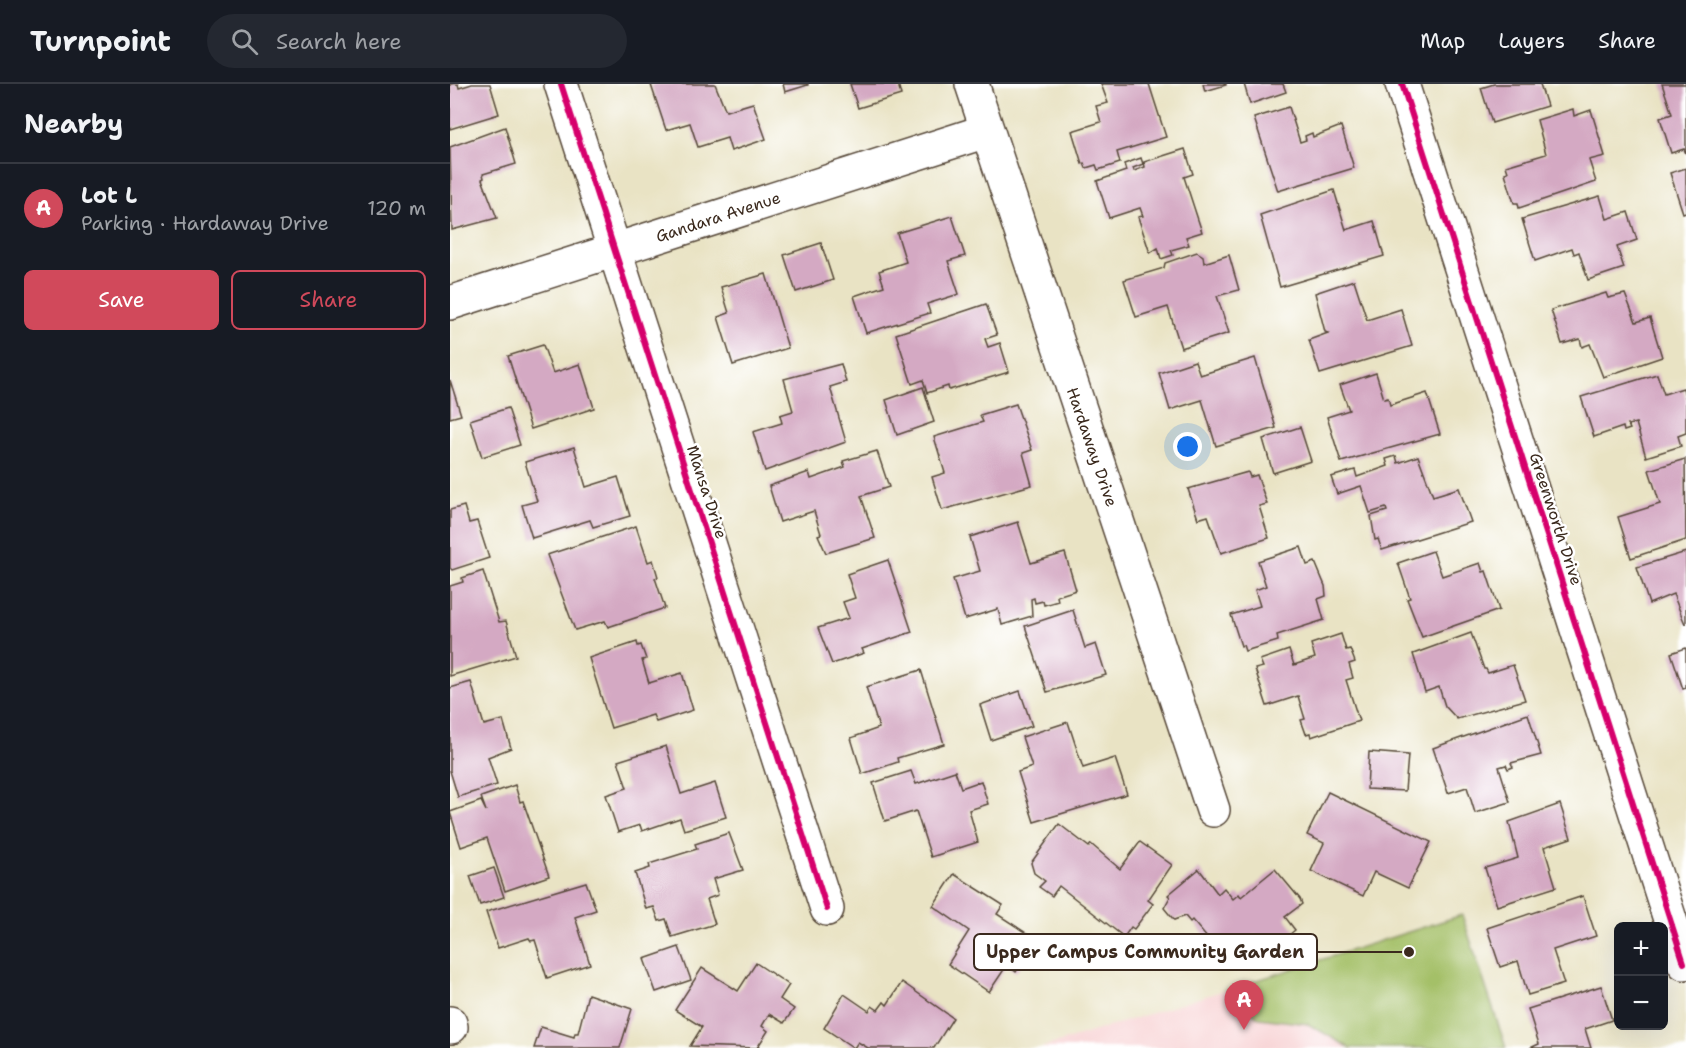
<!DOCTYPE html>
<meta charset="utf-8">
<style>
body{margin:0;font-family:"Shantell Sans",sans-serif;background:#242831;color:#f1f3f6}
.controls{position:absolute;right:18px;bottom:18px;display:grid;overflow:hidden;border-radius:9px;box-shadow:0 6px 24px #0002}
.controls button{width:54px;height:54px;display:grid;place-items:center;padding:0;border:0;border-bottom:2px solid #363941;background:#171b24;color:#f1f3f6;font:30px sans-serif}
.you{position:absolute;left:738px;top:363px;width:21px;height:21px;margin:-15px;border:4px solid #fff;border-radius:50%;background:#1a73e8;box-shadow:0 0 0 9px #1a73e833}
.badge{display:grid;place-items:center;width:39px;height:39px;border-radius:50%;background:#d1495b;color:#fff;font-size:20px;font-weight:700}
.pin{position:absolute;translate:-50% -50px;filter:drop-shadow(0 2px 3px #0008)}
.pin::after{content:'';position:absolute;top:32px;width:21px;height:18px;background:inherit;clip-path:polygon(0 0,100% 0,50% 100%)}
.list{margin:0;padding:0;list-style:none}
h2{display:flex;justify-content:space-between;align-items:center;height:78px;margin:0;padding:0 24px;font-size:26px}
h2 small{font-size:20px;font-weight:400;color:#9ea1a6}
.list li{display:grid;grid-template-columns:39px 1fr auto;gap:18px;align-items:center;box-sizing:border-box;height:90px;padding:0 24px;border-top:2px solid #363941}
.list b{display:block;font-size:22px;white-space:nowrap}
.list p{margin:0;font-size:20px;white-space:nowrap;color:#9ea1a6}
.list em{font-size:20px;font-style:normal;color:#9ea1a6}
.actions{display:flex;gap:12px;padding:18px 24px}
.actions a{flex:1;padding:14px 0;border:2px solid #d1495b;border-radius:9px;text-align:center;font-size:21px;color:#d1495b}
.actions .main{background:#d1495b;color:#fff}
.icon{flex:none;width:33px;height:33px;fill:none;stroke:currentColor;stroke-width:2;stroke-linecap:round;stroke-linejoin:round}
.map{position:relative;flex:none;width:1236px;height:964px;overflow:hidden}
header{display:flex;align-items:center;gap:36px;box-sizing:border-box;height:84px;padding:0 30px;background:#171b24;border-bottom:2px solid #363941}
header strong{font-size:28px}
nav{display:flex;gap:33px;margin-inline-start:auto;font-size:21px}
.search{width:420px;height:54px;background:#242831;display:flex;align-items:center;gap:15px;box-sizing:border-box;padding:0 21px;border-radius:33px;color:#9ea1a6;font-size:22px}
main{display:flex}
aside{flex:1;background:#171b24}
.map>svg:first-child{display:block}
.built{fill:#f7cfd0}
.green{fill:#a4c067;stroke:#707542;stroke-width:1.5}
.building{fill:#d4a9c3}
.lines{fill:none;stroke-linecap:round;stroke-linejoin:round}
.minor-casing{stroke:#554637;stroke-width:36}
.minor{stroke:#fff;stroke-width:33}
.cycleway-casing{stroke:#fff;stroke-width:10}
.cycleway{stroke:#d6006c;stroke-width:6}
.labels{text-anchor:middle;dominant-baseline:central;stroke-width:5;stroke-linejoin:round;paint-order:stroke}
.street-label{font-size:16px;fill:#3b2a1e;stroke:#fff}
.leader{fill:none;stroke:#3b2a1e;stroke-width:2}
.callout-dot{fill:#3b2a1e;stroke:#fff;stroke-width:2}
.callout{fill:#fff;stroke:#3b2a1e;stroke-width:2}
.callout-label{font-size:18px;text-anchor:middle;font-weight:bold;fill:#3b2a1e}
</style>
<header>
<strong>Turnpoint</strong>
<div class="search"><svg class="icon" aria-label="search" viewBox="0 0 24 24"><circle cx="10" cy="10" r="6"/><path d="M15 15l6 6"/></svg>Search here</div>
<nav><a>Map</a><a>Layers</a><a>Share</a></nav>
</header>
<main>
<aside>
<h2>Nearby<small></small></h2>
<ul class="list">
<li><span class="badge">A</span><div><b>Lot L</b><p>Parking · Hardaway Drive</p></div><em>120 m</em></li>
</ul>
<div class="actions"><a class="main">Save</a><a>Share</a></div>
</aside>
<div class="map">
<svg width="1236" height="964" viewBox="0 0 1236 964">
<rect width="100%" height="100%" fill="#fff"/>
<filter id="ink" filterUnits="userSpaceOnUse"><feTurbulence type="fractalNoise" baseFrequency=".0167" numOctaves="2"/><feDisplacementMap in="SourceGraphic" scale="12" xChannelSelector="R" yChannelSelector="G"/><feConvolveMatrix kernelMatrix="1 2 1 2 8 2 1 2 1" color-interpolation-filters="sRGB"/></filter>
<filter id="wash" filterUnits="userSpaceOnUse"><feTurbulence type="fractalNoise" baseFrequency=".008" numOctaves="4" result="noise"/><feDisplacementMap in="SourceGraphic" scale="24" xChannelSelector="R" yChannelSelector="G"/><feGaussianBlur stdDeviation="1.35" result="paint"/><feColorMatrix in="noise" values="0 0 0 0 0 0 0 0 0 0 0 0 0 0 0 0 0 1.4 0 .05"/><feComposite in="paint" operator="in"/></filter>
<g filter="url(#wash)">
<rect width="100%" height="100%" fill="#e9e3c4"/>
<path class="built" d="M1012,831L1056,964H591Z"/>
<path class="green" d="M1012,831L1056,964H900L858,940L809,934L776,906Z"/>
<g id="blocks">
<g class="building">
<path d="M0,0H8L9,4L22,0H40L49,30L0,45Z"/>
<path d="M205,0H265L276,27L303,19L316,55L281,67L277,54L248,63L240,39L216,46L201,1Z"/>
<path d="M333,0H358V1L335,8Z"/>
<path d="M400,0H448L451,11L408,24Z"/>
<path d="M651,0H699L716,53L667,68L670,79L648,86L646,81L636,84L634,79L632,80L622,47L651,38L646,22L658,19Z"/>
<path d="M753,0H776V1L755,7Z"/>
<path d="M794,0H833L836,8L800,20Z"/>
<path d="M1044,0H1090L1097,22L1042,39L1031,4Z"/>
<path d="M1212,0H1236V70L1234,65L1221,69L1210,34L1222,30Z"/>
<path d="M839,23L850,58L856,56L855,52L862,49L863,53L891,42L904,84L828,107L804,34Z"/>
<path d="M1123,25L1124,32L1141,26L1155,72L1139,76L1146,98L1069,124L1068,119H1064L1055,89L1058,88L1056,82L1096,70L1087,36Z"/>
<path d="M55,43L66,80L33,90L34,94L32,95L47,134L2,146L0,63Z"/>
<path d="M735,65L743,90L734,93L752,148L736,153L739,161L721,166L723,171L711,175L708,164L700,169L688,133L693,132L690,124L659,134L647,97L676,87L674,80L691,74L693,80L683,84L684,87L695,83L694,78Z"/>
<path d="M1236,84V128L1233,129L1220,89Z"/>
<path d="M884,106L896,146L924,137L934,172L830,203L810,131Z"/>
<path d="M1150,112L1157,135L1178,128L1187,156L1167,163L1174,184L1138,196L1129,168L1124,170L1122,164L1085,177L1072,135Z"/>
<path d="M502,132L515,172L498,177L509,210L477,220L480,229L416,249L404,212L434,202L429,187L456,178L447,149Z"/>
<path d="M371,159L383,196L346,208L334,171Z"/>
<path d="M747,168L753,172L754,179L779,171L789,206L767,212L779,249L731,264L718,223L686,233L674,196L714,184L715,179Z"/>
<path d="M316,190L338,264L283,281L268,233L279,229L271,203Z"/>
<path d="M904,196L917,236L951,225L962,262L870,290L859,256L878,249L875,248L865,209Z"/>
<path d="M1156,209L1158,214L1175,210L1186,238L1200,234L1212,273L1153,293L1140,260L1132,263L1130,255L1112,260L1101,226Z"/>
<path d="M536,220L547,251L535,255L538,263L550,259L559,288L499,306L498,302L477,309L473,296L462,300L446,250Z"/>
<path d="M93,261L103,289L130,280L144,324L81,345L58,272Z"/>
<path d="M805,274L826,344L766,362L752,316L720,326L709,289L745,277L750,291Z"/>
<path d="M391,280L396,298L380,303L396,358L315,387L303,348L332,339L330,331L343,327L334,295Z"/>
<path d="M926,289L934,315L938,314L940,321L977,309L990,350L891,378L877,333L899,326L890,301Z"/>
<path d="M1207,290L1214,310L1233,304L1236,315V349L1228,352L1231,362L1196,373L1186,339L1178,341L1180,345L1174,347L1173,343L1144,353L1131,313Z"/>
<path d="M0,296L11,331L0,334Z"/>
<path d="M473,303L484,338L447,351L436,316Z"/>
<path d="M566,320L582,366L573,369L582,401L492,426L482,393L495,389L484,353L533,338L530,331Z"/>
<path d="M58,324L70,361L32,373L20,336Z"/>
<path d="M850,343L861,377L823,389L813,355Z"/>
<path d="M124,363L136,403L168,393L180,432L143,443L140,436L82,454L72,421L87,417L75,378Z"/>
<path d="M427,367L439,403L411,412L425,454L376,469L368,451L371,450L364,427L330,438L319,402L359,388L361,395L395,383L393,377Z"/>
<path d="M946,372L948,379L968,372L983,412L1009,404L1021,438L932,466L928,455L925,456L921,432L937,427L936,424L920,429L911,402L887,410L881,393L905,386L907,393L938,382L936,375Z"/>
<path d="M1235,375L1236,456L1181,474L1168,433L1210,420L1199,386Z"/>
<path d="M798,388L800,393L807,391L817,420L809,422L819,454L771,469L758,432L748,435L738,405Z"/>
<path d="M14,422L19,439L27,437L39,474L2,486L0,484V426Z"/>
<path d="M568,438L581,479L615,469L626,506L607,512L608,517L594,521L593,517L585,519L584,514L581,515L582,532L552,541L548,525L515,535L503,495L530,487L520,453Z"/>
<path d="M186,442L198,478L203,476L208,493L205,494L215,524L158,543L155,537L125,546L97,471Z"/>
<path d="M851,463L857,481L865,478L875,502L876,512L868,515L874,536L827,551L828,557L795,567L793,561L791,562L781,531L810,522L805,506L816,502L808,477Z"/>
<path d="M983,467L992,492L1030,479L1033,488L1036,487L1049,526L972,553L957,515L960,514L948,479Z"/>
<path d="M1236,468V540H1235L1223,510L1199,520L1187,483Z"/>
<path d="M438,476L462,548L412,565L414,569L382,580L368,544L399,534L393,518L405,514L397,490Z"/>
<path d="M33,487L49,538L56,537L66,572L0,592V502L13,498L12,494Z"/>
<path d="M623,526L635,564L646,560L656,591L597,608L575,542Z"/>
<path d="M1021,549L1034,585H1036L1038,589L1063,581L1075,616L1007,635L995,622L989,603L975,608L963,570Z"/>
<path d="M891,550L896,566L900,565L905,578L899,580L903,594L896,596L909,637L861,653L860,649L856,650L851,636L855,635L848,612L817,622L805,585L813,583L810,576L839,566L844,581L865,574L861,560Z"/>
<path d="M187,558L188,562L191,561L196,575L192,576L199,599L232,589L243,626L206,638L203,631L161,644L139,574Z"/>
<path d="M1236,564V604L1233,605L1221,569Z"/>
<path d="M471,586L494,660L447,674L448,678L412,690L401,654L429,644L416,603Z"/>
<path d="M21,598L34,641L53,636L61,664L38,673L47,701L8,713L0,687V604Z"/>
<path d="M570,607L582,642L541,656L530,621Z"/>
<path d="M1078,630L1091,671L1061,679L1063,683L1058,685L1056,681L1049,683L1060,718L1025,729L1017,703L998,709L983,664Z"/>
<path d="M618,638L633,684L665,674L677,710L584,738L568,688L582,683L572,653Z"/>
<path d="M216,662L231,710L265,699L276,733L234,746L230,734L192,747L190,741L168,748L156,711L177,704L168,677Z"/>
<path d="M919,668L958,671L955,707L917,705Z"/>
<path d="M461,687L466,700L505,687L511,704L531,697L538,720L519,726L528,758L481,773L466,727L435,737L423,699Z"/>
<path d="M65,701L70,718L73,717L99,792L55,807L37,754L11,763L0,728L31,717L36,727L31,713Z"/>
<path d="M878,708L981,758L958,804L924,788L913,812L861,787L874,759L857,751Z"/>
<path d="M1110,720L1121,754L1094,763L1106,803L1047,822L1035,784L1068,774L1059,738Z"/>
<path d="M609,740L639,763L641,760L670,785L690,758L722,781L698,816L703,820L684,845L681,843L674,853L609,802L602,812L589,803L595,797L584,789L581,779Z"/>
<path d="M279,749L293,786L263,795L268,811L257,815L265,840L222,853L216,835L209,837L204,823L196,825L185,789L200,784L199,780L247,765L245,760Z"/>
<path d="M44,784L54,813L30,821L20,792Z"/>
<path d="M749,785L768,810L774,804L783,815L789,810L791,813L825,785L850,815L852,820L835,833L845,846L820,867L806,850L775,875L742,836L740,838L735,832L724,836L714,824L720,813L718,811Z"/>
<path d="M504,790L553,821L547,830L587,856L566,888L558,882L555,884L539,908L498,880L519,847L483,822Z"/>
<path d="M136,798L146,826L125,833L140,880L97,894L85,856L81,857L79,854L48,864L36,828Z"/>
<path d="M1133,812L1146,852L1103,866L1114,900L1078,911L1068,877L1050,883L1037,844Z"/>
<path d="M229,863L241,896L206,908L194,875Z"/>
<path d="M306,879L339,901L330,915L344,925L334,939L319,930L312,942L318,947L307,964L240,962L252,943L225,926L252,884L288,907Z"/>
<path d="M452,898L503,934L484,964H418L408,958L404,964L374,944L394,910L419,927L422,922L428,926L434,918L437,921Z"/>
<path d="M1151,902L1162,936L1135,945L1141,964H1080L1089,960L1078,925Z"/>
<path d="M138,910L182,925L170,964H84L91,943L124,953L125,949H128Z"/>
</g>
</g>
</g>
<g filter="url(#ink)">
<use href="#blocks" fill-opacity="0" stroke="#554637" stroke-width="1.5"/>
<g class="lines">
<g class="minor-casing">
<g id="minor">
<path d="M111,0L377,825"/>
<path d="M522,0L763,726"/>
<path d="M952,0L1234,879"/>
<path d="M0,219L536,47"/>
<path d="M0,939L1,943"/>
</g>
</g>
<use href="#minor" class="minor"/>
<g class="cycleway-casing">
<g id="cycleway">
<path d="M111,0L377,825"/>
<path d="M952,0L1234,879"/>
</g>
</g>
<use href="#cycleway" class="cycleway"/>
</g>
</g>
<g class="labels">
<g class="street-label">
<text transform="translate(268 133) rotate(-18)">Gandara Avenue</text>
<text transform="translate(642 363) rotate(71)">Hardaway Drive</text>
<text transform="translate(257 408) rotate(72)">Mansa Drive</text>
<text transform="translate(1106 435) rotate(72)">Greenworth Drive</text>
</g>
</g>
<path class="leader" d="M959 868L867 868"/>
<circle class="callout-dot" cx="959" cy="868" r="6"/>
<rect class="callout" x="524" y="850" width="343" height="36" rx="6"/>
<g class="callout-label">
<text x="695" y="874">Upper Campus Community Garden</text>
</g>
</svg>
<div class="controls">
<button>+</button>
<button>−</button>
</div>
<div class="you"></div>
<div class="pin badge" style="left:794px;top:946px">A</div>
</div>
</main>
